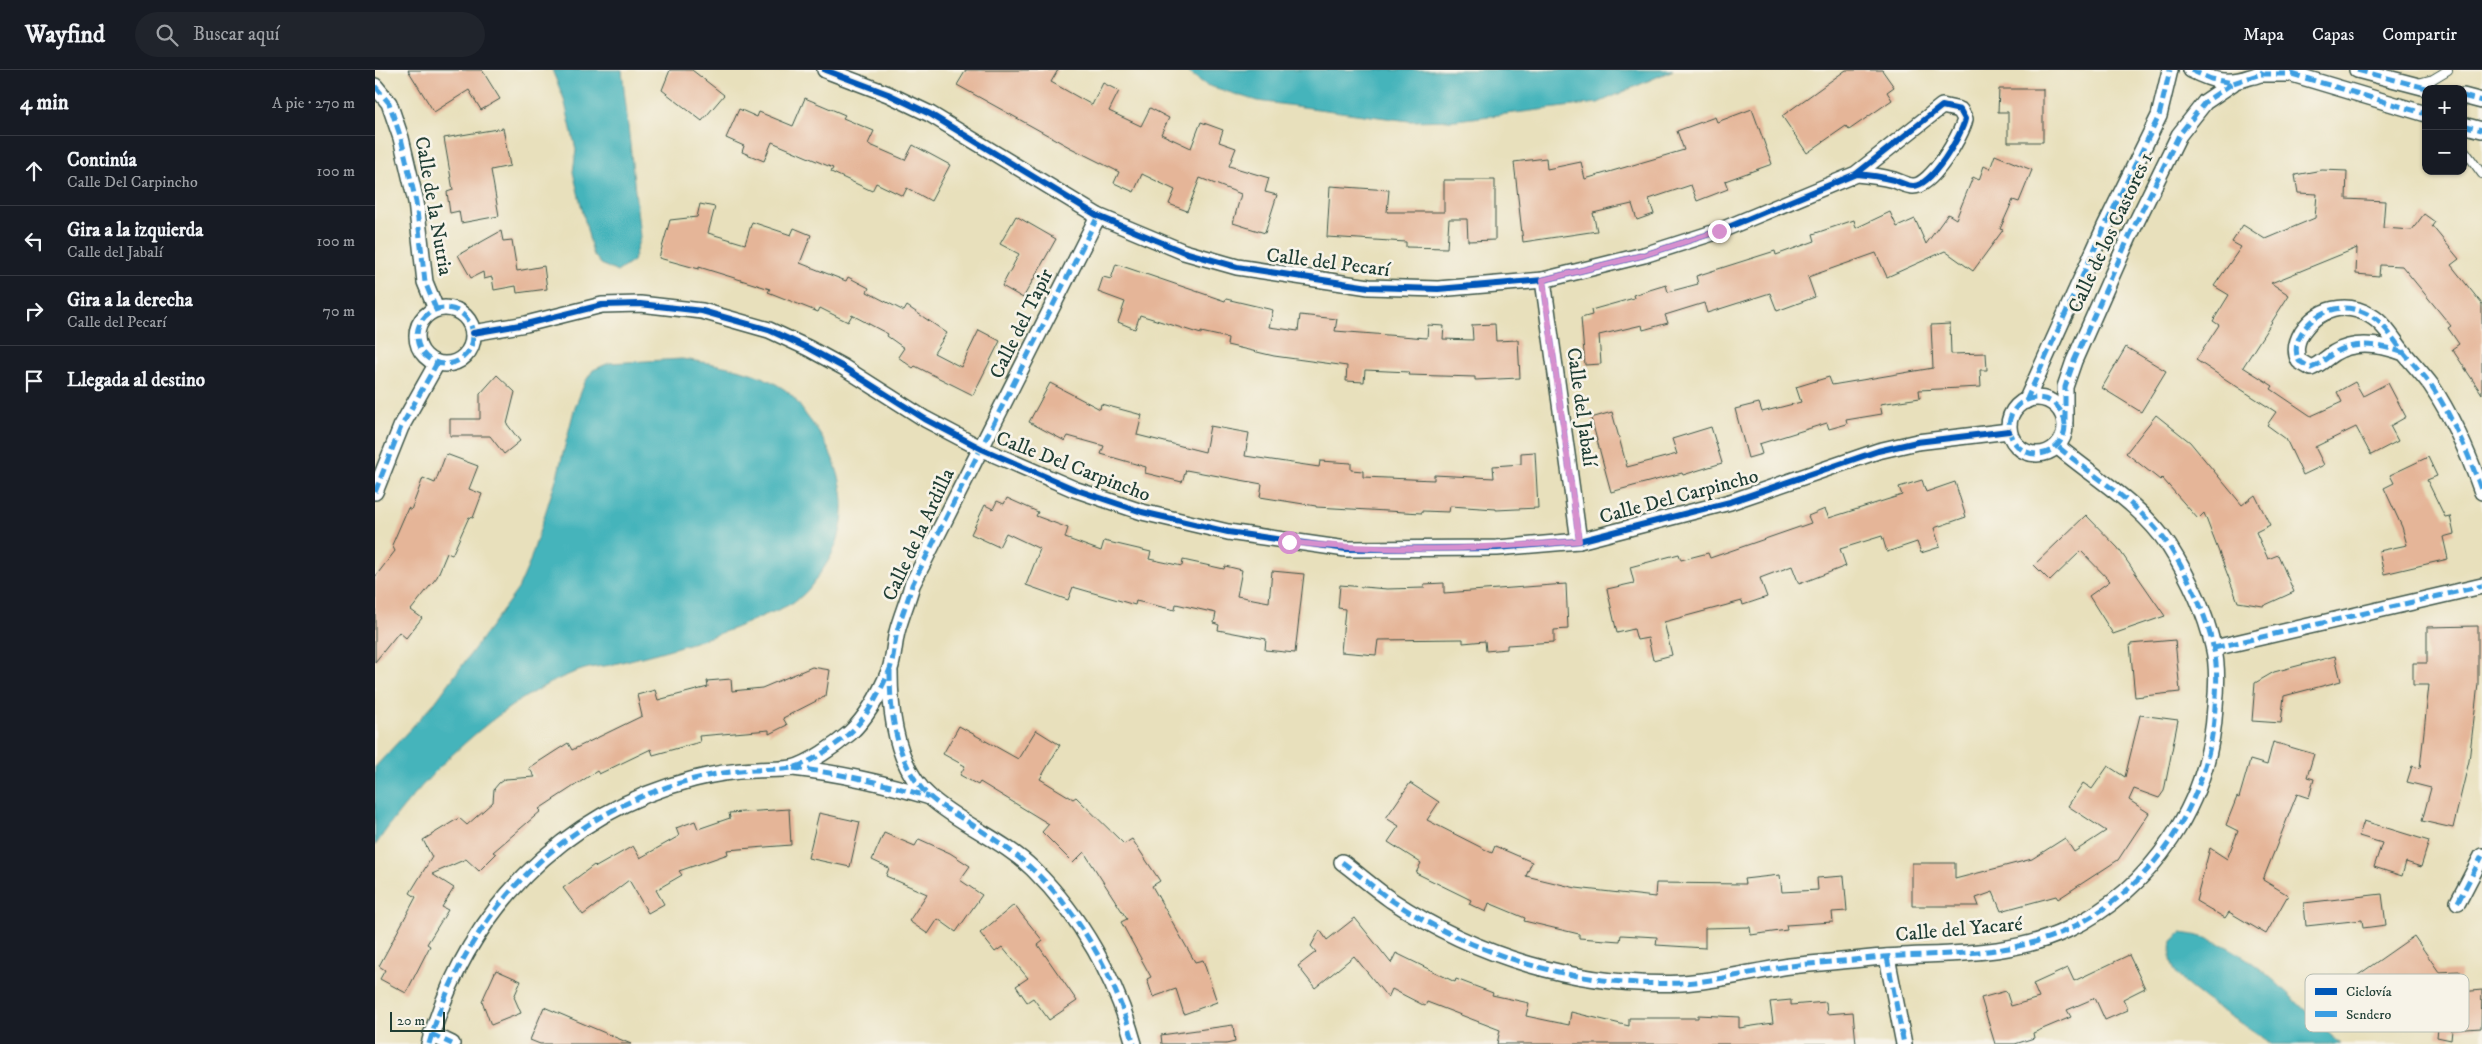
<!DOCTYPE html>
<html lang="es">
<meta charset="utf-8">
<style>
body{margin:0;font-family:"IM FELL DW Pica",serif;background:#20242c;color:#f1f3f6}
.controls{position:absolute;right:15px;top:15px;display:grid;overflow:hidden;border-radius:10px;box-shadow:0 1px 4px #0004}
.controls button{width:45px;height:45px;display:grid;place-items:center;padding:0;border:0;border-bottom:1px solid #363941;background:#171b24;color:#f1f3f6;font:25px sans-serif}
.scale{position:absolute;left:15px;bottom:12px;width:55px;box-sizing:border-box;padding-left:5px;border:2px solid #1f3d34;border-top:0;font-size:14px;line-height:18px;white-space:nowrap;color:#1f3d34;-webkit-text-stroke:4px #f7f3e8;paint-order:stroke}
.stop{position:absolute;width:15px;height:15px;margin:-11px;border:4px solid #d690ce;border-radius:50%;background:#fff}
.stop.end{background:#d690ce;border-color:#fff;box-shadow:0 1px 5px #0008}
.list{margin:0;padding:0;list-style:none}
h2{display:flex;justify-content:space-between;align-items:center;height:65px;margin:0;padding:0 20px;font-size:21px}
h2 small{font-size:16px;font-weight:400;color:#9ea1a6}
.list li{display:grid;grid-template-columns:32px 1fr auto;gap:15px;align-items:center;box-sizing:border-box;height:70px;padding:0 20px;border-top:1px solid #363941}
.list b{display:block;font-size:19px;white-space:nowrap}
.list p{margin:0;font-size:16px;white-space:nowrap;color:#9ea1a6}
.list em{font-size:16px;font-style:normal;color:#9ea1a6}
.icon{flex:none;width:28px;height:28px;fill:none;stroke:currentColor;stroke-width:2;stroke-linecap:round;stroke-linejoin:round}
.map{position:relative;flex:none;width:2107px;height:974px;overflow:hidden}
header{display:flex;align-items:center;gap:30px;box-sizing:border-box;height:70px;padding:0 25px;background:#171b24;border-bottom:1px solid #363941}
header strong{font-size:24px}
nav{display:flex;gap:28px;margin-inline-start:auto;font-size:18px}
.search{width:350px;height:45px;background:#20242c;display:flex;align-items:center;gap:12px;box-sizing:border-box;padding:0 18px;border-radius:28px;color:#9ea1a6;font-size:19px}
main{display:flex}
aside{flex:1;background:#171b24}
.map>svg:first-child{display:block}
.water{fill:#44b4bb;stroke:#327878}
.building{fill:#e5b598}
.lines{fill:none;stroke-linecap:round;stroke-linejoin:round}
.service-casing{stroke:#3d5548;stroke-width:10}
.minor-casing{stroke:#3d5548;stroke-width:18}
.service{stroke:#fff;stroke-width:8}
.minor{stroke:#fff;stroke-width:15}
.quiet{stroke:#3c9ee2;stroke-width:5;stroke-dasharray:10 5;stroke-linecap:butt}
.cycleway-casing{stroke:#f7f3e8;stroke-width:9}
.cycleway{stroke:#0057b8;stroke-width:6}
.route{stroke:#d690ce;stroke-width:6}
.labels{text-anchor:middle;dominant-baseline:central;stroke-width:5;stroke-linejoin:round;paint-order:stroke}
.street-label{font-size:20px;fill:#1f3d34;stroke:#f7f3e8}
.key{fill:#f7f3e8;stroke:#b6bcb2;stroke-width:1}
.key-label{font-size:14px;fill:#1f3d34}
</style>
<header>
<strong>Wayfind</strong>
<div class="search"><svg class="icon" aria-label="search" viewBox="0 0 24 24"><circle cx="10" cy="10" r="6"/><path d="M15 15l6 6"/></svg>Buscar aquí</div>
<nav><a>Mapa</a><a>Capas</a><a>Compartir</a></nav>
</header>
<main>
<aside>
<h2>4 min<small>A pie · 270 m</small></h2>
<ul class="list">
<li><svg class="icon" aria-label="ahead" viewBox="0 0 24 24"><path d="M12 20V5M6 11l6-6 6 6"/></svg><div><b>Continúa</b><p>Calle Del Carpincho</p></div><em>100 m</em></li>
<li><svg class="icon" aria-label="left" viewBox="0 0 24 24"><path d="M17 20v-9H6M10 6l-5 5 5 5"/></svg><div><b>Gira a la izquierda</b><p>Calle del Jabalí</p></div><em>100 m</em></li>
<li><svg class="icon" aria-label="right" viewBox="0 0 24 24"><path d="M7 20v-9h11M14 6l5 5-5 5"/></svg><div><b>Gira a la derecha</b><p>Calle del Pecarí</p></div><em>70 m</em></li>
<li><svg class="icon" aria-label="arrive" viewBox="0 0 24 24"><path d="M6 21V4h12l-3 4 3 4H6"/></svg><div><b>Llegada al destino</b></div></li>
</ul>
</aside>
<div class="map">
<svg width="2107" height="974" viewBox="0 0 2107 974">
<rect width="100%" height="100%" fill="#f7f3e8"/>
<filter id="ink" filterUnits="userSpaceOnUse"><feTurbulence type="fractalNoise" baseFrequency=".02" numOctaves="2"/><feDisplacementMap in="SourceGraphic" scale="10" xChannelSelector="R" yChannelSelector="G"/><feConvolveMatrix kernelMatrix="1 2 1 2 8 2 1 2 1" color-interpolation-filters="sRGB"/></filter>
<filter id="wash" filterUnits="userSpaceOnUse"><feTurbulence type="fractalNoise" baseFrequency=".0096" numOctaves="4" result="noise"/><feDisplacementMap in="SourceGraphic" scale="20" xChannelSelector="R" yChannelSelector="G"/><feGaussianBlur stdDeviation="1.12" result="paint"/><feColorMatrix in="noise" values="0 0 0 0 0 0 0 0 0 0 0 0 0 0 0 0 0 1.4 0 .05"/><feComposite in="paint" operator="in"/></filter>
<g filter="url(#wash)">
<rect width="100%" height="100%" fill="#e8e0bc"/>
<g class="water">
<path d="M177,0H247L265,167L258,191L242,202L226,194L218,184L198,102L201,80L189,29Z"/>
<path d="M810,0H1298L1223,33L1081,50L1034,51L882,31L831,15Z"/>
<path d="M307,289C340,294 380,299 409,319C418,325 425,336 431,345C469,392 484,450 446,502C441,509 435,519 428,525C417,535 403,540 390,545C341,568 291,581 239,594C230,597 219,596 210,599C132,622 44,709 0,776V697L61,631L143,519L154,494L183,403L199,340L210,312L218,300L234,293Z"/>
<path d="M1806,863C1874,869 1917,933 1966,974H1896C1875,955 1803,920 1797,894C1795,887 1796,878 1797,871Z"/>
</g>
<g id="blocks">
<g class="building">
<path d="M33,0H107L125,29L106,40L94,20L59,42Z"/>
<path d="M295,0H317L349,25L327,51L287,20Z"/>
<path d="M591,0H683L676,12L717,35L728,13L744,21L734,41L766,56L775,38L794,48L786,64L816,78L826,52L848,60L844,72L861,78L854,96L894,108L890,122L902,125L890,163L858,153L866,124L825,108L812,141L794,134L800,120L767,104L759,122L739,113L744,102L696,78L582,15Z"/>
<path d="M1471,0H1507L1519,17L1512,22L1517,30L1474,60L1471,56L1432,83L1407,46Z"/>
<path d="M1624,19H1668V72H1633V42H1623Z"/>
<path d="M430,28L470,45L468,48L499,61L493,74L530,90L538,75L575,95L556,131L532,118L528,126L501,113L497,121L456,102L458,98L397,72L389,91L367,82L369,76L351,68L364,39L382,47L384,42L418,56Z"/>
<path d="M1377,39L1397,94L1350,111L1353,119L1322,131L1316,115L1274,129L1279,144L1262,150L1257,134L1218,143L1222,161L1148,172L1139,92L1171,88L1172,99L1206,92L1210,109L1309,80L1302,61L1340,47L1342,52Z"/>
<path d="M128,58L135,96L116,100L124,146L86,153L84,141L75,143L72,122L78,120L69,68Z"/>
<path d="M1620,85L1657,100L1644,132L1638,130L1625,159L1628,160L1598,201L1570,181L1512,207L1501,183L1433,207L1440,227L1402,241L1395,223L1332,243L1329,233L1290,245L1293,253L1268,260L1267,255L1224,265L1226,294L1210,295L1206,248L1217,245L1216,240L1259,228L1258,225L1291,215L1293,222L1323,214L1321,206L1400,181L1401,185L1440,171L1438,164L1479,150L1481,158L1515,142L1522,157L1540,149L1551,174L1573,144L1581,149L1598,107L1604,110L1609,96L1615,99Z"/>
<path d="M1947,100L1972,101L1971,129L2010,131L2008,158L2037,160L2049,144L2060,152L2057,156L2084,189L2076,195L2107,234V324L2077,279L2084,274L2073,258L2076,256L2027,196L2005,195L2004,206L1981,204L1982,178L1896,213L1914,225L1868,297L1898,316L1896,319L1936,346L1967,332L1962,322L1980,312L1988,326L2013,313L2031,347L2015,356L2023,371L1996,385L1981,357L1940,377L1949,395L1928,405L1911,369L1892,355L1901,342L1821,290L1844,255L1838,251L1854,225L1839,216L1866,177L1857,172L1868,155L1890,169L1940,148L1942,124L1923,123L1920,105Z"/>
<path d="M1069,110H1120V170L1093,171L1092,149H1074L1072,178L1031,177V172L952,167L955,116L1014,120L1012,142H1069Z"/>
<path d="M325,134L340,137L333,163L370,174L377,152L416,165L419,158L436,165L425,193L471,211L473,207L494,218L492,222L529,241L532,236L572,263L559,283L586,297L604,260L625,271L598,325L540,296L538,298L523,287L529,278L512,266L513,264L477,245L473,252L445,238L443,242L393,222L395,219L324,197V199L284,188L295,150L322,147Z"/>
<path d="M641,146L681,169L648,228L627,216L644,184L625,174Z"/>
<path d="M126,161L128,171L137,170L142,201L169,196L172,219L142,223L141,216L119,220L117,207L109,209L108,202L96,208L83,185Z"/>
<path d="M741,194L850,231L851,229L898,240L894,257L923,261L925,245L962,249L960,261L1052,268L1053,255L1069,256L1068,269L1098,270L1097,255L1120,254L1121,271L1143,270L1145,308L1100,310V307L1033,305L1034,302L990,300L989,312L971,311L972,296L899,286L852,275L853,268L826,262V264L765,245L760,259L743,252L750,232L723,222L728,207L736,209Z"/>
<path d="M1575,254L1576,284L1611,283L1612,300H1605L1606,317L1544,320L1545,328L1505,334L1507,344L1471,350L1472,354L1454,359L1452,353L1384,374L1387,384L1373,388L1360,339L1384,333L1387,342L1426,332L1421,317L1454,307L1457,315L1558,298L1556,255Z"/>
<path d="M1751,277L1791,301L1766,342L1727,318Z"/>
<path d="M122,305L140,322L132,354L145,371L129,384L115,366H75V349H105V324Z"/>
<path d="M675,313L725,339L726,334L767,345L762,365L830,382L835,356L874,363L870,386L944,397L945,391L976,393V400L988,401V407L1059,410V405L1119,408L1118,396L1146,394V383L1160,382L1163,438L1121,440V439L1075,436L1074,442L1047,441V443L941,437V436L885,427L887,414L811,400L807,412L770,403L771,397L726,384L729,376L693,366L690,371L654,352Z"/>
<path d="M1237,342L1252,397L1302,384L1297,369L1336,357L1347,393L1308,405L1307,403L1236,422L1216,348Z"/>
<path d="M1781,345L1815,372L1867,435L1880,425L1895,455L1881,462L1893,489L1903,485L1919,522L1888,536L1863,532L1829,443L1823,449L1787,408L1785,410L1751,383Z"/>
<path d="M71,384L103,396L94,419L107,424L98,448L94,447L77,485L72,483L62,507L36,540L47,548L31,568L24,562L0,592V507L20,481L17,475L33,438L36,440L48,408L60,413Z"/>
<path d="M2053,387L2062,406L2052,410L2070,447L2075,446L2079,464L2068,467L2073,489L2009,504L2004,481L2032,475L2027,457L2009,418L2019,413L2015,405Z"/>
<path d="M1547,410L1551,422L1580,412L1591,447L1559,458L1565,477L1546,483L1542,472L1512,482L1507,466L1465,479L1471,496L1424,514L1417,496L1385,508L1392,527L1368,535L1367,531L1289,552L1297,585L1278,590L1273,568L1262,570L1259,559L1242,563L1232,519L1259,513L1255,497L1304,484L1306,490L1333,483L1335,488L1436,453L1433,446L1450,439L1454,448L1527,425L1524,417Z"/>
<path d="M632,428L663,442L661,446L693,458L690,468L726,481L729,471L776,482L774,489L807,496L808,490L849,499L850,496L867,500L862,526L894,532L897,501L929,504L920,583L890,580L891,569L843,560L844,555L839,553L841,543L801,534L800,540L761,531L760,535L698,517L693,530L651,515L665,479L631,463L624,477L596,464L610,435L618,439L622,431L629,434Z"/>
<path d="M1711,445L1743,478L1790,546L1738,564L1714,526L1735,511L1706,481L1675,511L1659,495Z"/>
<path d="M1069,513V523L1191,514L1193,559L1179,560V572L1132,575V579L1111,581L1110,571L1088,573V569L1003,570L1001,585L966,582L970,539L963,538L965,515L1012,519L1049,518V514Z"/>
<path d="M2103,556V614L2094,691L2078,758L2047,751L2056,718L2032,712L2037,696L2045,698L2054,615H2038V593H2052V557Z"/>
<path d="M1800,570L1805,622L1760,627L1755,574Z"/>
<path d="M1960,586L1966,611L1909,626L1906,653L1877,651L1880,613L1899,602Z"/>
<path d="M437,597L455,600L451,626L408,648L412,655L394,664V660L324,666L325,672L278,685L276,679L224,704L222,701L164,739L166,741L118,782L121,784L104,801L91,789L57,804L79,818L67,837L73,840L52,874L55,876L31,923L5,909L10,900L4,896L41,827L35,823L57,787L48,770L84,748L92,755L118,732L119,719L124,713L130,709L160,707L154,698L193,673L197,680L267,646L262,625L280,620L283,630L333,617L332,611L356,609L357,621L387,618Z"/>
<path d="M1765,645L1803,650L1789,721L1784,728L1759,719L1754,730L1774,743L1743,790L1683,829L1681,826L1626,841L1618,822L1601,828L1604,836H1537V793H1580V809L1657,789L1690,768L1699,782L1731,761L1693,736L1708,713L1717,719L1733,696L1750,707Z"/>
<path d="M584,656L643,689L661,660L685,675L665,709L698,729L701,727L749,774L757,769L785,811L777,816L820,892L828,890L842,932L809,944L801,919L778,927L772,909L776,907L746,852L752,849L709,782L698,793L667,762L674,754L605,712L603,715L585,705L590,696L568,684Z"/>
<path d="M1898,672L1939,684L1932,707L1939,709L1934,728L1922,724L1888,810L1913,825L1891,864L1854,842L1850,848L1821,831L1835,778L1852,789L1863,761L1851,755L1862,727L1864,728L1875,690L1892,695Z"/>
<path d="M1035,713L1064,732L1052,750L1117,783L1120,776L1157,792L1151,806L1201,818L1280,827L1281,813L1370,814L1369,809L1405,805L1407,822L1443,820L1442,808L1469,806L1472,841L1457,842L1458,852L1411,855L1412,860L1376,865L1375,857L1330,858V878L1281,875L1282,867L1246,865L1245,871L1204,868V864L1149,851L1150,848L1114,833L1111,842L1094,834L1096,830L1041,803L1046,793L1013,772L1024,756L1011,748Z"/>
<path d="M414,739L416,775L352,780L353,784L304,801L307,805L281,820L289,834L273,843L254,810L208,845L188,818L219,795L221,797L258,776L265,788L304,766L301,758L320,751L323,759L355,748L354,743Z"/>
<path d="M444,743L485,752L475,797L433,788Z"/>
<path d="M1989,751L2054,771L2046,797L2031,792L2027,806L1999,797L2007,773L1984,766Z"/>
<path d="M509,763L540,776L544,769L575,783L595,796L585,810L607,825L581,862L563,849L553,864L534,851L552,824L511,806L514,798L497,790Z"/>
<path d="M2007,824L2011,855L1988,858L1987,850L1931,856L1929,833Z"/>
<path d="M639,835L668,871L663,875L702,931L674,950L658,928L652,932L641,916L653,908L627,877L620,882L605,863Z"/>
<path d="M980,848L1016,893L1021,883L1080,912L1081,909L1118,923L1117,925L1154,933L1151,946L1194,955L1196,942L1254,956V948H1323V945L1364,947V958L1398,953L1395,932L1416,930V935L1451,932L1452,944L1478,942L1481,974H1122L1125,960L1052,932L1050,936L1017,919L1013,928L979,886L940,918L923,896L941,882L936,876L945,860L952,870Z"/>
<path d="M2039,866L2064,902L2085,901L2086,922L2107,920L2106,958L2077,960L2076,970L2062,967L2067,927L2027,956L2018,943L2022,940L2005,916L1979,935L1966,917Z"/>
<path d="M1754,885L1770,918L1748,929L1753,940L1730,950L1720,928L1692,940L1696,947L1658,963L1659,968L1640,974H1620L1606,928L1631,921L1636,936L1664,928L1658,914L1693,898L1699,911Z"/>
<path d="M121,900L146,911L139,927L146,943L116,955L107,931Z"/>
<path d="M169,937L256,974H165L155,970Z"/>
<path d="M858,955L860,972L851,974H787L786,965Z"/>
</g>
</g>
</g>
<g filter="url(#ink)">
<use href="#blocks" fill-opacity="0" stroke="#3d5548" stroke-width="1"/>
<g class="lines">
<g class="service-casing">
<g id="service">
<path d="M2043,13L2058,9L2073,0"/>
<path d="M2088,78L2107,104"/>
</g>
</g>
<g class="minor-casing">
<g id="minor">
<path d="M450,0L513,24L555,44L723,146L809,182L862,197L994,217L1063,219L1168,210L1269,185L1344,161L1481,104L1567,36L1585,40L1590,49C1587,65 1556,117 1538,116C1532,116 1525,112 1519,110C1507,107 1494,105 1481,104"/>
<path d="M1816,0C1838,11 1852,15 1875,7C1880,6 1885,5 1889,0"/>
<path d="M1982,0L2055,19"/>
<path d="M1886,4H1917L2051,44"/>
<path d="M0,16L14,33L26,68L41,132L50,212L61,239"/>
<path d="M2088,26L2107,31"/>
<path d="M2088,55L2107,60"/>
<path d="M1168,210L1204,471"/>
<circle cx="70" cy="266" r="28"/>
<path d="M98,263L151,254L227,235L265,234L327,241L394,260L433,278L468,297L550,349L607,379L699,419L767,442L853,462L971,479L1122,478L1204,471L1355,432L1503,381L1542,372L1634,361"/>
<path d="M2029,283C2007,275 1981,270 1959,283C1951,288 1946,294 1936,298L1924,291C1919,281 1921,272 1927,262C1943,238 1971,231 1996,246C2010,254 2019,271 2029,283C2038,294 2048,304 2056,315C2078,348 2094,385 2107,422"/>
<circle cx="1662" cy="356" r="28"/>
<path d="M1651,331L1730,156L1784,46L1795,0"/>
<path d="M1690,351V317L1699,291L1754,167L1804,65L1830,32L1858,13"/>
<path d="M0,422L26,357L62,293"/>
<path d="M1839,578L2107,516"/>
<path d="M515,602C515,644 521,698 556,728C587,755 628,770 658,799C706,846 741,909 759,974"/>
<path d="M418,698C465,703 509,713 555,727"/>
<path d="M967,792C983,804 999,818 1016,830C1102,887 1204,918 1307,913C1344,911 1379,901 1415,896C1442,893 1470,891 1497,888C1562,882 1631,889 1692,860C1778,819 1835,732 1840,637C1842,618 1843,595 1838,576C1830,541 1813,506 1794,476C1766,434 1720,408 1682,376"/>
<path d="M2083,832L2107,786"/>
<path d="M1512,887L1529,974"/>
<path d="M56,964L77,974"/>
<path d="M54,974C91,843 186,743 319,709C338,704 359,701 379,700C391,699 405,700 417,698C434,694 461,675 475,663C492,647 506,621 515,599C519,587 519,574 522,562C526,546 533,531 537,515L723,146"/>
</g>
</g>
<use href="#service" class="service"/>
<use href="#minor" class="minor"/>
<g class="quiet">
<path d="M1816,0L1836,9L1858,13L1886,4L1888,1"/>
<path d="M1982,0L2055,19"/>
<path d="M1886,4H1917L2051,44"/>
<path d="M0,16L14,33L26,68L41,132L50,212L61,239"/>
<path d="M2088,26L2107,31"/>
<path d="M2088,55L2107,60"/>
<path d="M1168,210L1204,471"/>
<circle cx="70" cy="266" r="28"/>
<path d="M2029,283C2007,275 1981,270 1959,283C1951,288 1946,294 1936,298L1924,291C1919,281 1921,272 1927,262C1943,238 1971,231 1996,246C2010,254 2019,271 2029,283C2038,294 2048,304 2056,315C2078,348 2094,385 2107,422"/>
<circle cx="1662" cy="356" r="28"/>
<path d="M1651,331L1730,156L1784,46L1795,0"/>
<path d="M1690,351V317L1699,291L1754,167L1804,65L1830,32L1858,13"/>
<path d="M0,422L26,357L62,293"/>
<path d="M1839,578L2107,516"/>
<path d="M515,601C515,644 521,696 555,727C565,736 578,743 590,750C613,765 637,780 657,799C707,845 741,910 759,974"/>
<path d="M418,698C465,703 509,713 554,727"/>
<path d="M967,792C983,804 999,818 1016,830C1102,887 1204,918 1307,913C1344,911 1379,901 1415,896C1442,893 1470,891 1497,888C1562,882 1631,889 1692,860C1778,819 1835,732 1840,637C1842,618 1843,595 1838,576C1830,541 1813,506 1794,476C1766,434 1720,408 1682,376"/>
<path d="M2083,832L2107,786"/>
<path d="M1512,887L1529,974"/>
<path d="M56,964L77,974"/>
<path d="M54,974C91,843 186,743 319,709C338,704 359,701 379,700C391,699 405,700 417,698C434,694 461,675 475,663C492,647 506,621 515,599C519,587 519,574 522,562C526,546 533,531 537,515L723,146"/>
</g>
<g class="cycleway-casing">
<g id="cycleway">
<path d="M450,0L513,24L555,44L723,146L809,182L862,197L994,217L1063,219L1168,210L1269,185L1344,161L1481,104L1567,36L1585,40L1590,49C1587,65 1556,117 1538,116C1532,116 1525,112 1519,110C1507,107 1494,105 1481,104"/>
<path d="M98,263L151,254L227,235L265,234L327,241L394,260L433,278L468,297L550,349L607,379L699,419L767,442L853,462L971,479L1122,478L1204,471L1355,432L1503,381L1542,372L1634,361"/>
</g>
</g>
<use href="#cycleway" class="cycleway"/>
</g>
</g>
<g class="lines" filter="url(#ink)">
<path class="route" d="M914,472C1011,483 1107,479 1204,471L1168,210L1269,185L1344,161"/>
</g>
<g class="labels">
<g class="street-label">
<text transform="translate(58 136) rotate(80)">Calle de la Nutria</text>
<text transform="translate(1736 163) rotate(-65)">Calle de los Castores 1</text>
<text transform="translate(953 193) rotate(7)">Calle del Pecarí</text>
<text transform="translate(647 254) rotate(-64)">Calle del Tapir</text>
<text transform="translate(1206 337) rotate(82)">Calle del Jabalí</text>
<text transform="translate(698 397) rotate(21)">Calle Del Carpincho</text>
<text transform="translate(1304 427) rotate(-15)">Calle Del Carpincho</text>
<text transform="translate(544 465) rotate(-65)">Calle de la Ardilla</text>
<text transform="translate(1584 860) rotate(-5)">Calle del Yacaré</text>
</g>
</g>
<rect x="1930" y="904" width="164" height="58" rx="8" class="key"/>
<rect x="1940" y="918" width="22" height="7" fill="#0057b8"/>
<rect x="1940" y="941" width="22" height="6" fill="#3c9ee2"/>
<g class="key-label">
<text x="1971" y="926">Ciclovía</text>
<text x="1971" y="949">Sendero</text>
</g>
</svg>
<div class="controls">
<button>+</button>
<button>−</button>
</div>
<div class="scale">20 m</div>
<div class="stop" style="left:914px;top:472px"></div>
<div class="stop end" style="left:1344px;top:161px"></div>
</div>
</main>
